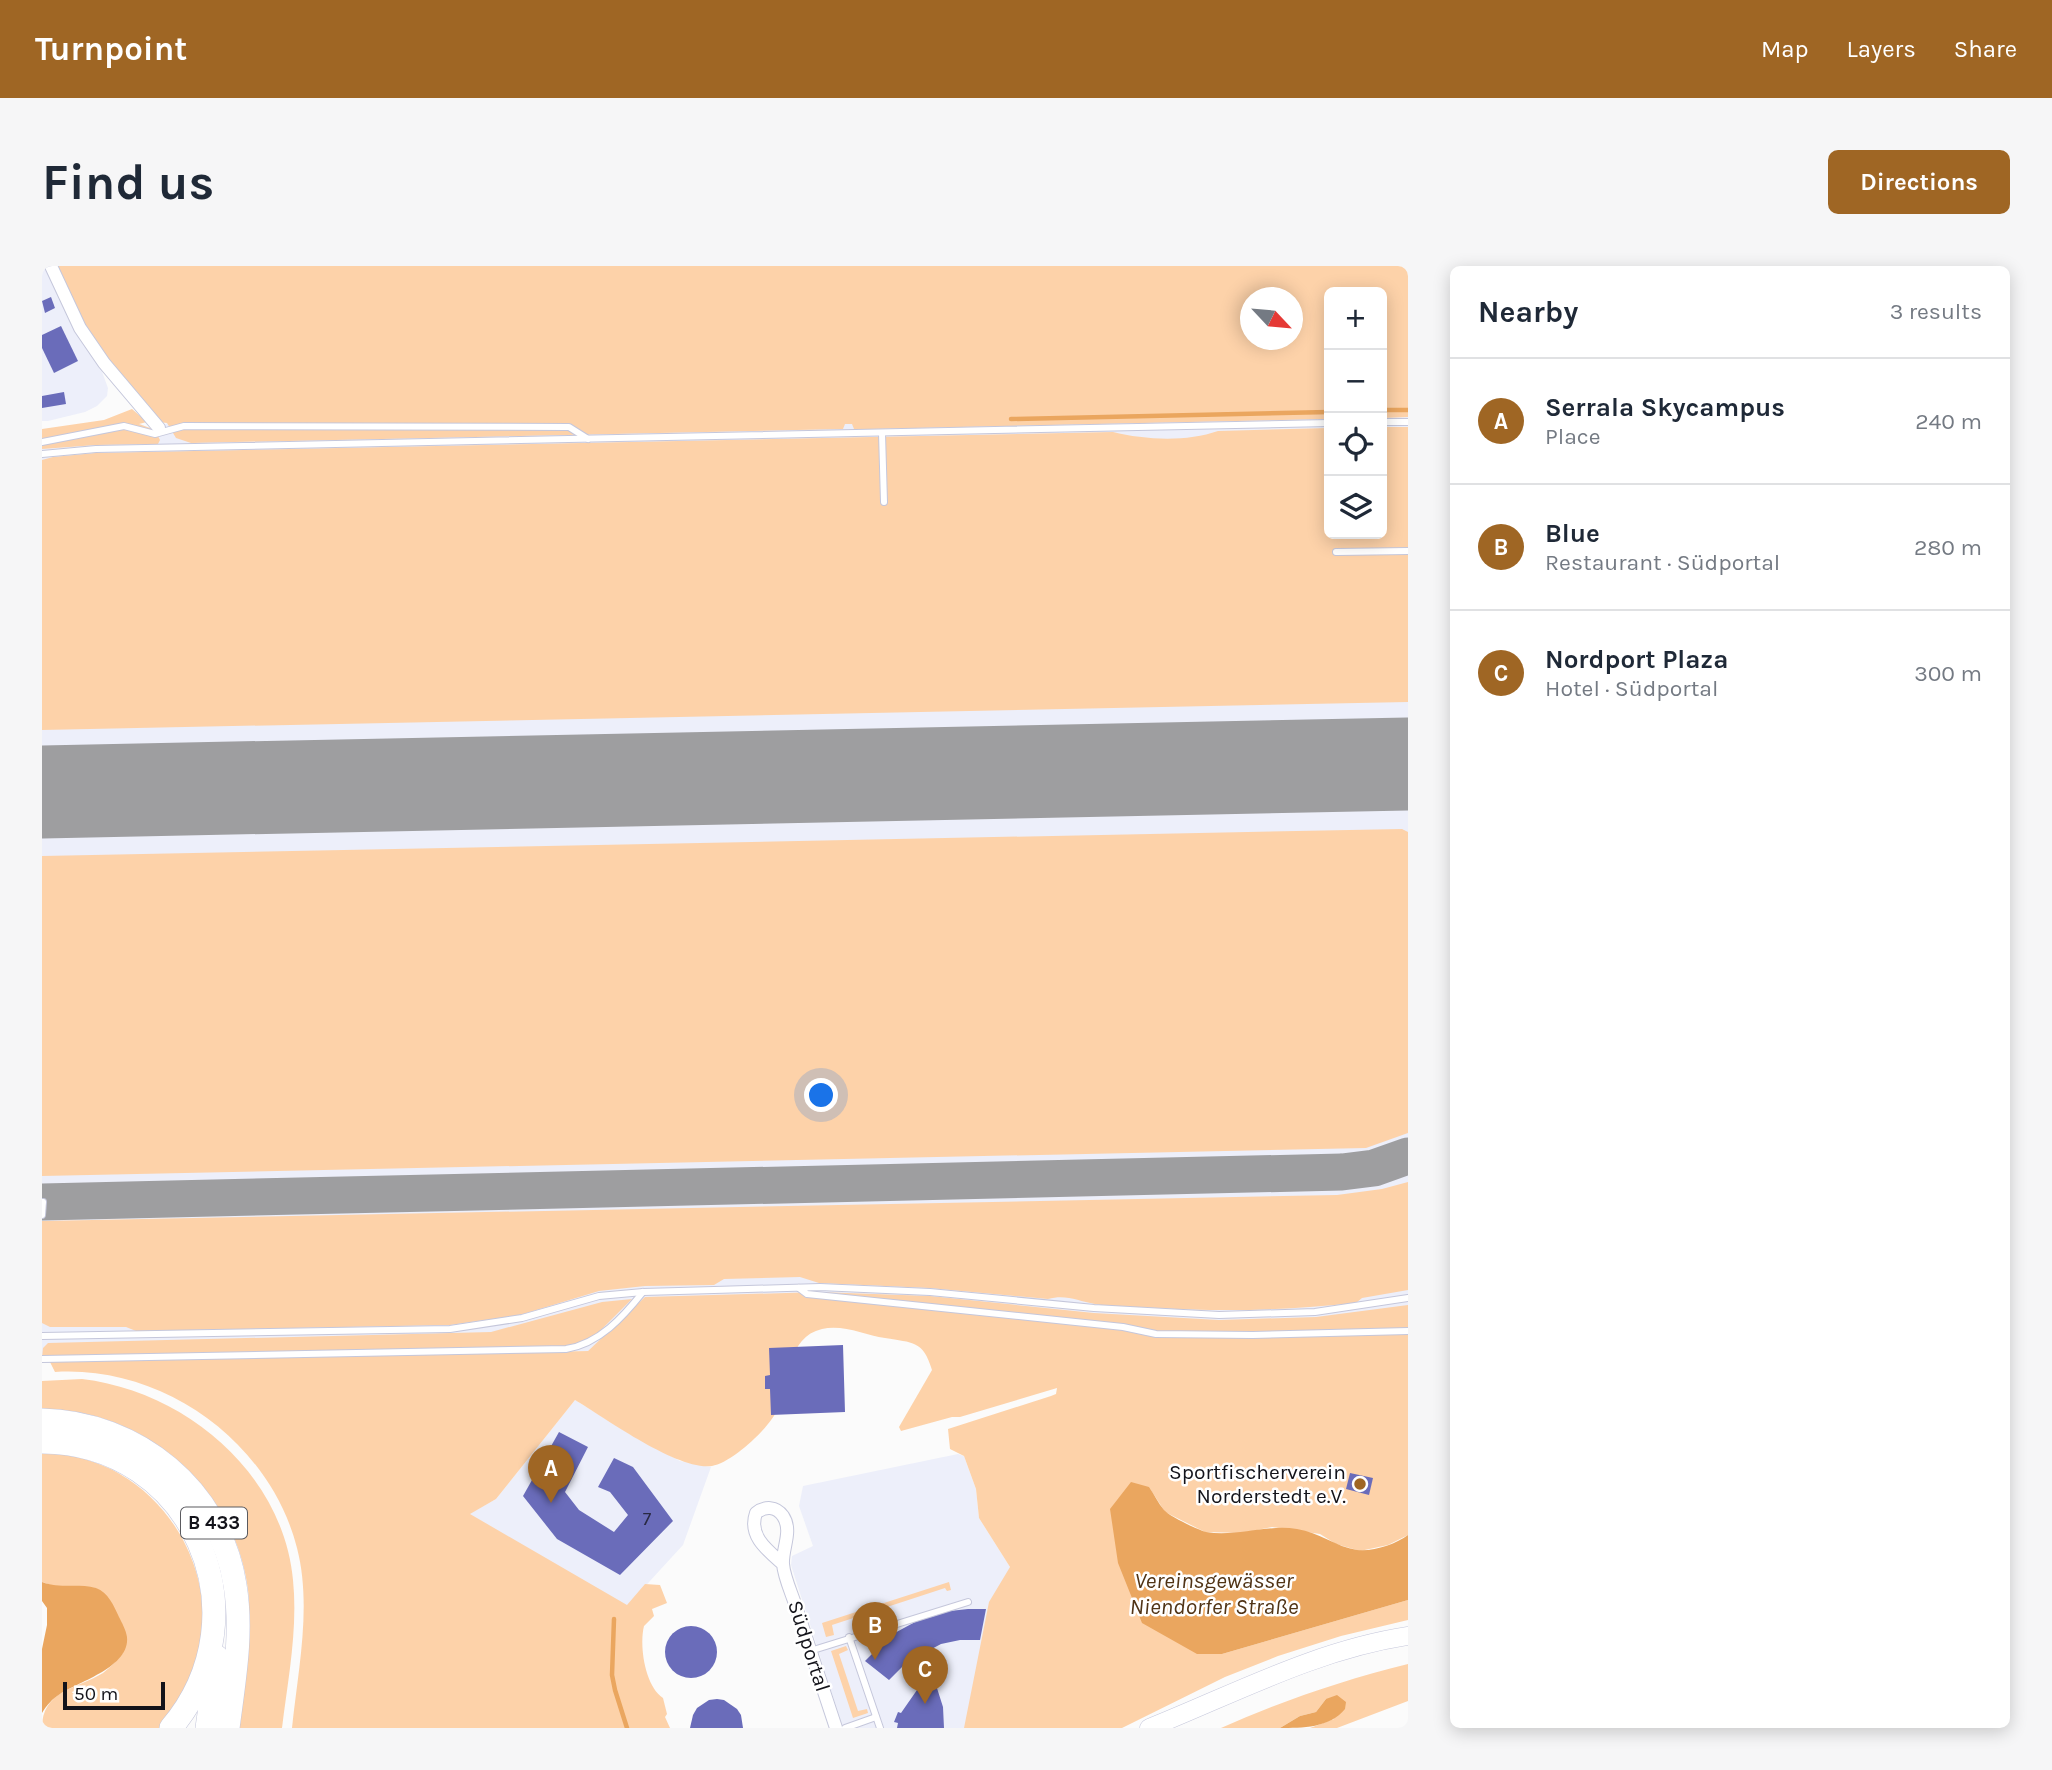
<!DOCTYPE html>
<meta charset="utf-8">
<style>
body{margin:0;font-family:Karla,sans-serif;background:#f6f6f7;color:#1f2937}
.controls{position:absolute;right:21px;top:21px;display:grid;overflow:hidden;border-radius:10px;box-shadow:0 4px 18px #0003}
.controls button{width:63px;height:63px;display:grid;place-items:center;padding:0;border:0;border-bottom:2px solid #e0e1e3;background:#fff;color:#1f2937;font:35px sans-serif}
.compass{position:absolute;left:1198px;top:21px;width:63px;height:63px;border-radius:50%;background:#fff;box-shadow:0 4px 18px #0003;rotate:116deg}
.scale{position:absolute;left:21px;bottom:18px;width:102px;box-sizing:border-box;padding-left:7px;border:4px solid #13131a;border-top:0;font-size:19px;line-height:24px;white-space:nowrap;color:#13131a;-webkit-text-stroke:5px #fff;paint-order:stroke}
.you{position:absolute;left:780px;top:830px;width:24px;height:24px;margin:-18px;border:5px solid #fff;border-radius:50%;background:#1a73e8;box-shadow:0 0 0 10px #1a73e833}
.badge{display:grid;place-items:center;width:46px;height:46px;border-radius:50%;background:#9f6624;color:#fff;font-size:23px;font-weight:700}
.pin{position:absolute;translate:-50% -58px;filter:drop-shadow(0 2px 4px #0008)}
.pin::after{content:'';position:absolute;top:37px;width:24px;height:21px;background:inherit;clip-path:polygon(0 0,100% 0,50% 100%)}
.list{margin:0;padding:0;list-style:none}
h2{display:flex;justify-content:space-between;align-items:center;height:91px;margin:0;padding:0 28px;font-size:30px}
h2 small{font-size:23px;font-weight:400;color:#747a83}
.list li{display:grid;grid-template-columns:46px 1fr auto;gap:21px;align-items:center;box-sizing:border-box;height:126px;padding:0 28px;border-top:2px solid #e0e1e3}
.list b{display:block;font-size:26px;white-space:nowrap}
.list p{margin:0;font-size:23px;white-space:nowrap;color:#747a83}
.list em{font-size:23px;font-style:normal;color:#747a83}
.icon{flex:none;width:38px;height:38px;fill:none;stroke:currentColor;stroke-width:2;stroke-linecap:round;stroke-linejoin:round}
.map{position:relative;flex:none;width:1366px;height:1462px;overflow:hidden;border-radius:10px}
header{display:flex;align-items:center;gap:42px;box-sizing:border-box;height:98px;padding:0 35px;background:#9f6624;color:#fff}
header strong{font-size:33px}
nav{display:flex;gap:38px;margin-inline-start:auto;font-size:24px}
.intro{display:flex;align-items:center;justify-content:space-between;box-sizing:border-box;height:168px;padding:0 42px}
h1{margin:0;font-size:49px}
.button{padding:18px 32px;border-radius:10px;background:#9f6624;color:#fff;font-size:24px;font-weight:700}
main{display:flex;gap:42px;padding:0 42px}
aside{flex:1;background:#fff;border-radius:10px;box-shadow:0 4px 18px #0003}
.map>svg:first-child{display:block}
.built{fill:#edeffa}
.green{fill:#fdd2a9;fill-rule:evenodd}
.water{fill:#eaa65f}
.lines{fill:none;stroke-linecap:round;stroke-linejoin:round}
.stream{stroke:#eaa65f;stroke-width:4.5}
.taxiway{stroke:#9e9ea0;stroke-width:37}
.runway{stroke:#9e9ea0;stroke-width:93}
.building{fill:#6a6cba}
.lane-casing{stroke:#c5c7db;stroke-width:8}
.street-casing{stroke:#c5c7db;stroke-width:14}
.secondary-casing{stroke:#c5c7db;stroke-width:19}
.highway-casing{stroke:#c5c7db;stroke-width:24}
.lane{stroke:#fff;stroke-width:6}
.street{stroke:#fff;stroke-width:12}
.secondary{stroke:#fff;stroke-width:18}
.highway{stroke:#fff;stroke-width:23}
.poi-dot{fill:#9f6624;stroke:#fff;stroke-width:2.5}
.labels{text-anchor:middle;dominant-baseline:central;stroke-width:5;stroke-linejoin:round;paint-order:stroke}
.number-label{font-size:18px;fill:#292942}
.shield{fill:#fff;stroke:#5a5a5f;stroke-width:2}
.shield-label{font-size:19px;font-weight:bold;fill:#13131a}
.poi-label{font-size:21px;fill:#13131a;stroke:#fff;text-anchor:end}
.street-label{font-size:21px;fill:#13131a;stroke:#fff}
.water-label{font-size:23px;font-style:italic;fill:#513416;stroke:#fff}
</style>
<header>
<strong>Turnpoint</strong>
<nav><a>Map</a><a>Layers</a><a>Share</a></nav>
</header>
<div class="intro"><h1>Find us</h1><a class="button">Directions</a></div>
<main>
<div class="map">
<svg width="1366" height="1462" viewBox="0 0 1366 1462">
<rect width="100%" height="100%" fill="#fbfbfb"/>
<g class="built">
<path d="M0,0H5L59,103L66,122L65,130L55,140L43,146L6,155H0Z"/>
<path d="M1366,130V1068L599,1037L546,1085L0,1097V173L93,156L113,164L125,157L829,158L1287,132V268H1340V131Z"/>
<path d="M533,1134L590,1169L638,1195L669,1201L641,1279L585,1340L427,1248L454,1233Z"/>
<path d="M916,1188L922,1190L934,1223L937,1252L968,1301L937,1462H801L749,1299L750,1290L771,1280L757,1240L761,1220Z"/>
</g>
<g class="green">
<path d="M16,0H1366V151L1340,152V26H1287V153L828,163H812L810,158H803L801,163L149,177L134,172L125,157L116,156L48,70ZM1209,32H1251V74H1209Z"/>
<path d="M90,143L105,156L97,158L113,164L118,174L116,178L54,179L0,183V163L62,154Z"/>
<path d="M1340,161H1366V436L0,464V194L11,191L53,187L1071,166C1103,174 1145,176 1176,165L1287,162V268H1340Z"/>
<path d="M1360,563L1366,566V867L1324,882L0,910V590Z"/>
<path d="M1366,916V1024L1320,1032L1314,1037C1248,1044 1183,1046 1117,1042C1096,1041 1073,1042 1053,1038C1036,1035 1024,1028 1006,1033L887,1022L777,1017L758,1011L682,1013L672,1019L603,1020L557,1025L478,1049L408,1059L94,1065L84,1061H8L0,1057V955L1295,929L1340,923Z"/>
<path d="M777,1026L888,1030L1052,1047L1177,1054L1274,1051L1366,1039V1269L1346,1279L1318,1285L1294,1278L1278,1268L1230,1261L1200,1267L1163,1266L1123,1246L1107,1221L1180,1388L1366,1334V1354L1299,1370L1236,1390L1183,1411L1080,1462H922L947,1336L968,1301L937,1252L934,1223L922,1190L908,1183L906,1163L1009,1130L1014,1128L1015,1122L918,1151H910L859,1165L857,1161L890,1104C881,1074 871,1077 843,1072C823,1069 801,1058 780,1063C745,1071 747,1115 736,1142C729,1161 690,1197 670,1200C636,1205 563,1152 533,1134L454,1233L428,1248L585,1339L603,1318L618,1319L625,1337L610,1343L612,1350L602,1360C597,1380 603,1420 621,1432L625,1448L623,1451L628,1462H250C256,1404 270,1340 255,1282C228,1176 121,1099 13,1106L8,1096L546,1085L603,1031Z"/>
<path d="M590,1033L551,1072L524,1081L0,1092L1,1082L6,1077L449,1066L560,1036Z"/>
<path d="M40,1113C143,1125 241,1207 251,1314C256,1363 246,1413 240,1462H193C198,1420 211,1365 206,1324C193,1221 102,1143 0,1143V1115Z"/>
<path d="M0,1188C106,1185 184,1296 155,1396C149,1417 131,1442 120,1462H0C0,1424 35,1423 61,1407C69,1401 75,1394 81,1387L54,1322L12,1320L0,1316Z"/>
<path d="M907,1316L909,1324L905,1325L903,1322L790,1359L792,1369L784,1371L780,1357Z"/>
<path d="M804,1380L806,1384L797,1388L816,1445L825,1443L826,1447L811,1452L789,1385Z"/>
<path d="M1366,1398V1435L1295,1462H1268L1292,1453L1284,1433L1274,1446L1258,1450L1238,1462H1179C1240,1435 1301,1414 1366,1398Z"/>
</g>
<g class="water">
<path d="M1089,1216L1107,1221C1112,1228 1116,1237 1122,1244C1127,1250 1156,1264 1164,1266C1195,1271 1225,1258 1255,1263C1277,1266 1294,1281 1315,1284C1331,1286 1354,1278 1366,1269V1334L1180,1388H1155L1100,1357L1076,1297L1068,1243Z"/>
<path d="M0,1316C18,1323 36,1317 54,1322C66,1326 72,1340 77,1351C80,1357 84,1364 85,1371C88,1401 38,1415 18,1428C10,1433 5,1439 0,1447V1383L5,1359V1342L0,1335Z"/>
<path d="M1295,1429L1304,1436L1303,1443C1288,1462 1260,1462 1238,1462L1258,1450L1274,1446L1284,1433Z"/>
</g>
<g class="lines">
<g class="stream">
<path d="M1340,144H1366"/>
<path d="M969,153L1287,146"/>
<path d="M572,1353L570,1409L573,1424L585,1462"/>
</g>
<g class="taxiway">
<path d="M1282,500C1311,503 1339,506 1366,518"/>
<path d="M0,936L1300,906L1332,902L1366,890"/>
</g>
<path class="runway" d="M0,526L1366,498"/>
</g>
<g class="building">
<path d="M9,31L13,42L3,47L0,35Z"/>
<path d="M19,60L36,95L12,107L0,82V69Z"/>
<path d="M22,126L24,138L0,142V130Z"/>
<path d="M801,1079L803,1146L729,1149L728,1123H723V1110L728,1109L727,1082Z"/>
<path d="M517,1166L546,1181L523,1226L537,1244L572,1266L586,1249L568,1226L556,1221L572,1192L591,1201L631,1255L578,1309L515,1273L481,1230Z"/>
<path d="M1308,1207L1331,1212L1327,1229L1304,1223Z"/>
<path d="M926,1343H944L938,1374H918L899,1378L865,1396L879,1420L890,1413L894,1419L901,1441L902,1462H855L856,1457L852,1456L856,1446L859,1447L875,1424L861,1400L847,1414L823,1395L849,1369L873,1356L908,1345Z"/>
<circle cx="649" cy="1386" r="26"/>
<path d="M675,1433L682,1434L695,1443L699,1449L701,1462H648L651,1449L655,1442L667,1434Z"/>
</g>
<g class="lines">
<g class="lane-casing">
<g id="lane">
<path d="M1340,156H1366"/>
<path d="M840,167L842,236"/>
<path d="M0,176L82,160L113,168L142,160L527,161L546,173"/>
<path d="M0,188L54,183L1287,157"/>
<path d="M1294,286L1366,285"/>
<path d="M0,949L1,936"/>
<path d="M757,1022L765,1028L1081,1061L1114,1068L1211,1069L1366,1065"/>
<path d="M0,1070L408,1063L480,1052L557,1030L601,1026L672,1024L778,1021L888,1026L1052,1042L1177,1049L1273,1046L1366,1032"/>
<path d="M0,1093L524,1083C557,1078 581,1051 601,1026"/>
<path d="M807,1371L838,1462"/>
<path d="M768,1385L926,1336"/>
<path d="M803,1462L834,1451"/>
</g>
</g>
<g class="street-casing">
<g id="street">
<path d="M9,0L38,62L62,97L117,162"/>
<path d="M741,1298C725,1284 706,1270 714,1247C723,1240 734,1240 741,1250C751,1265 740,1282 741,1298C742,1312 751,1330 755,1344C768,1383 781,1423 794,1462"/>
</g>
</g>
<g class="secondary-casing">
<path id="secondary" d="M1107,1462C1192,1428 1274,1384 1366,1370"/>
</g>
<g class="highway-casing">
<g id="highway">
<path d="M0,1154C95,1156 178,1224 193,1319C201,1367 192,1415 186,1462"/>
<path d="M0,1176C150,1177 225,1348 129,1462"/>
<path d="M165,1462L175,1391"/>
</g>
</g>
<use href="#lane" class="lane"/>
<use href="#street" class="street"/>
<use href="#secondary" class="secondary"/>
<use href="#highway" class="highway"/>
</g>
<circle class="poi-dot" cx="1318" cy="1218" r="7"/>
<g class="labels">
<g class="number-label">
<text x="605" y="1253">7</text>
</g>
<rect class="shield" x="139" y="1241.5" width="66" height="31" rx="5"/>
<g class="shield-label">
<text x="172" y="1257">B 433</text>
</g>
<g class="poi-label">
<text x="1304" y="1206">Sportfischerverein<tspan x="1304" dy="24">Norderstedt e.V.</tspan></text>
</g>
<g class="street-label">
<text transform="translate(767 1380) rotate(72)">Südportal</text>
</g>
<g class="water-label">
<text x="1172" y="1314">Vereinsgewässer<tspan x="1172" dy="26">Niendorfer Straße</tspan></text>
</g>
</g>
</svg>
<div class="controls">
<button>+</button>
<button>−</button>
<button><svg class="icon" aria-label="locate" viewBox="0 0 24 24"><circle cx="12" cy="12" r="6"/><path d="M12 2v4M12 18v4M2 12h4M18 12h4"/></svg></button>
<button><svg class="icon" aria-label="layers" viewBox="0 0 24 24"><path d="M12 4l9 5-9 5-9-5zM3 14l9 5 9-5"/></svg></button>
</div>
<svg class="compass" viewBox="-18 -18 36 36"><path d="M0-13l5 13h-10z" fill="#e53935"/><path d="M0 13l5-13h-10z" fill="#747a83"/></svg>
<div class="scale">50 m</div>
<div class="you"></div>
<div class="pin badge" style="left:509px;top:1237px">A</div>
<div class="pin badge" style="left:833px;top:1394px">B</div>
<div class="pin badge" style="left:883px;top:1438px">C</div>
</div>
<aside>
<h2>Nearby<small>3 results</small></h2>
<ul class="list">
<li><span class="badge">A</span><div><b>Serrala Skycampus</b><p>Place</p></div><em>240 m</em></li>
<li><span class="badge">B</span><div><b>Blue</b><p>Restaurant · Südportal</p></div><em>280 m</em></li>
<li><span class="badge">C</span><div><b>Nordport Plaza</b><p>Hotel · Südportal</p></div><em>300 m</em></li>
</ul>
</aside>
</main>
